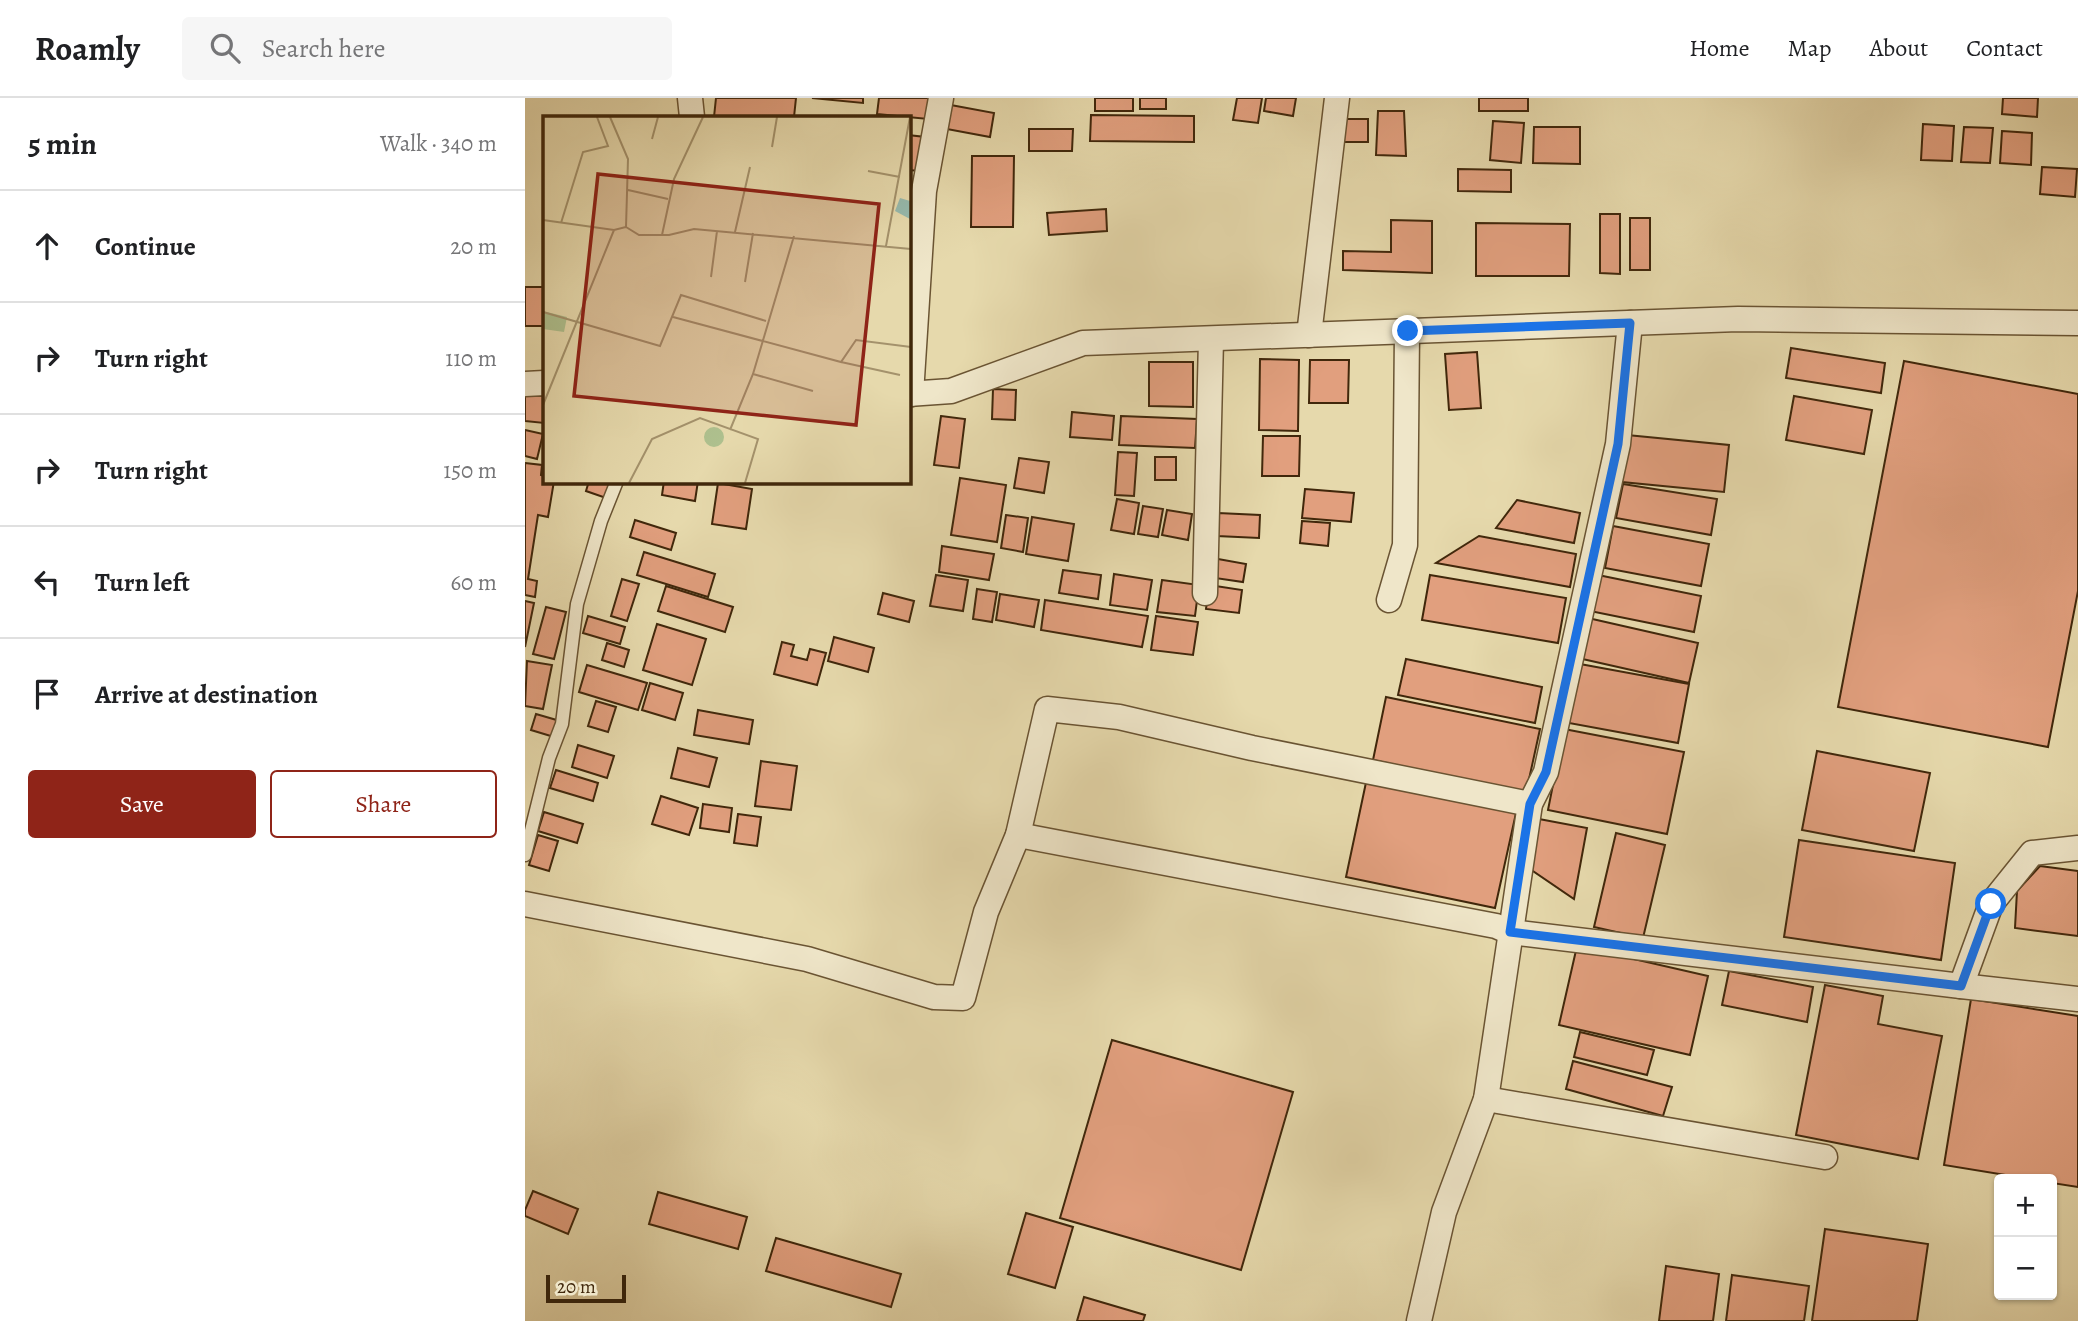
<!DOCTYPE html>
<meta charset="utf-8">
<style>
body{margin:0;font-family:Alegreya,serif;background:#f6f6f6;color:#202124}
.controls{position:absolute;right:21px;bottom:21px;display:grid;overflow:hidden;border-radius:7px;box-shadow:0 2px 5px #0004}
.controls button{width:63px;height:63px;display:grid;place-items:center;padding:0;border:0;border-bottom:2px solid #e0e0e0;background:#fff;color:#202124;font:35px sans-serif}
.scale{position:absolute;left:21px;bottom:18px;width:80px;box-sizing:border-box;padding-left:7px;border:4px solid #40270b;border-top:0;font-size:19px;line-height:24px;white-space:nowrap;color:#40270b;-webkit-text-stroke:5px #efe6c9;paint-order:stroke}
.stop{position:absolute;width:21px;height:21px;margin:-16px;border:5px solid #1a73e8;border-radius:50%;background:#fff}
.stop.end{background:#1a73e8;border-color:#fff;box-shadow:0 2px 7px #0008}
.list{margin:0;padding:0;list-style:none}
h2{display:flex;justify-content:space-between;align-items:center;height:91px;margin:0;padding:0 28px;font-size:30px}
h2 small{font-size:23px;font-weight:400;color:#757577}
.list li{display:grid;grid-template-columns:46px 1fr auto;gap:21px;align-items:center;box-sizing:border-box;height:112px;padding:0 28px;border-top:2px solid #e0e0e0}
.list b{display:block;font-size:26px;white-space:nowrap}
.list em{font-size:23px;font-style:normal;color:#757577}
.actions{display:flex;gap:14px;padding:21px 28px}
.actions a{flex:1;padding:16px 0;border:2px solid #8f2418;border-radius:7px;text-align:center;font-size:24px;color:#8f2418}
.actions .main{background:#8f2418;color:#fff}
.icon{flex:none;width:38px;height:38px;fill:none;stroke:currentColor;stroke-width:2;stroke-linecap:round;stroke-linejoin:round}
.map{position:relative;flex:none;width:1553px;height:1223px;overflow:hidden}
header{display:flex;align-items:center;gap:42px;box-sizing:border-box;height:98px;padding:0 35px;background:#fff;border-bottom:2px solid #e0e0e0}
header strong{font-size:33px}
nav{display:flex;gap:38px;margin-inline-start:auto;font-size:24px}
.search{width:490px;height:63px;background:#f6f6f6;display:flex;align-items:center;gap:18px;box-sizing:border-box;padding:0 24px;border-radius:7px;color:#757577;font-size:26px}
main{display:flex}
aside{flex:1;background:#fff}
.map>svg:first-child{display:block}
.building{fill:#e19f7e;stroke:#40270b;stroke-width:2}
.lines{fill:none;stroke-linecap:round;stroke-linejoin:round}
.service-casing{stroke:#6a5433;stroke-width:15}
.minor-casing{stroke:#6a5433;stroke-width:27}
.service{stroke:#efe6c9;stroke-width:12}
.minor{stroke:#efe6c9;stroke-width:24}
.route{stroke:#1a73e8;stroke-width:9}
.inset-road{fill:none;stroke:#a4926c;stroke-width:2}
.view{fill:#8f2418;fill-opacity:0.15;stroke:#8f2418;stroke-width:3.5}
.inset-edge{fill:none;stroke:#40270b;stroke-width:3.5}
</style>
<header>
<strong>Roamly</strong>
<div class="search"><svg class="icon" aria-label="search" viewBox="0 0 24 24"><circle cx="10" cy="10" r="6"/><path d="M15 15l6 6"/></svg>Search here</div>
<nav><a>Home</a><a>Map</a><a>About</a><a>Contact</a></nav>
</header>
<main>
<aside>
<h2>5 min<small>Walk · 340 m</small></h2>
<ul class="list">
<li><svg class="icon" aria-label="ahead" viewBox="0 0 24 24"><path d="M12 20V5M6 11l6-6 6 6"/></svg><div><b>Continue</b></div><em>20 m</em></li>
<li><svg class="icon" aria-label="right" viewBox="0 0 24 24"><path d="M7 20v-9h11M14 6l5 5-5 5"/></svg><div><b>Turn right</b></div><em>110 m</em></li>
<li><svg class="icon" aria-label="right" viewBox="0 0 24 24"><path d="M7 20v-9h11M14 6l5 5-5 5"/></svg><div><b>Turn right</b></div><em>150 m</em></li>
<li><svg class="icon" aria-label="left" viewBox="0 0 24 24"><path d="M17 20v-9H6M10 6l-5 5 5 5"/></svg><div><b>Turn left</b></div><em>60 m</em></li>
<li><svg class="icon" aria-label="arrive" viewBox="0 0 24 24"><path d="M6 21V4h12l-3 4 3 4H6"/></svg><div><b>Arrive at destination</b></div></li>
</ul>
<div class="actions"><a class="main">Save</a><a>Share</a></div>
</aside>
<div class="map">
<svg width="1553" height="1223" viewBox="0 0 1553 1223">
<rect width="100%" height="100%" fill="#e6d9ac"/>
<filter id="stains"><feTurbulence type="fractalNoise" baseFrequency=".00286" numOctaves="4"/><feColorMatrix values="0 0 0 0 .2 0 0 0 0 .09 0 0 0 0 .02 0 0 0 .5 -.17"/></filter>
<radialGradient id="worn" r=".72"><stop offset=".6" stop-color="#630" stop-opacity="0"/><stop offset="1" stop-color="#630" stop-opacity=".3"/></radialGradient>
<g class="building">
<path d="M191,0H271L269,19H189Z"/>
<path d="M287,0H338V5Z"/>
<path d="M354,0H405L403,21L352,16Z"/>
<rect x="570" y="0" width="38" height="13"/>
<rect x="615" y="0" width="26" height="11"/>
<path d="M712,0H737L733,25L708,22Z"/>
<path d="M741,0H771L768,18L739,13Z"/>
<rect x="954" y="0" width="49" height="13"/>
<path d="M1478,0H1513L1512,19L1477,16Z"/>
<path d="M415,5L469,15L465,39L411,29Z"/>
<path d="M853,13H879L881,58L851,57Z"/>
<path d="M566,17L669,18V44L565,43Z"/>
<rect x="813" y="21" width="30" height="23"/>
<path d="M968,23L999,25L996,65L965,62Z"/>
<path d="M1398,26L1429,28L1427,63L1396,62Z"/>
<path d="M1009,29H1055V66L1008,65Z"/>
<path d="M1439,29L1468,30L1465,65L1436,64Z"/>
<path d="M504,31H548L547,53H504Z"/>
<path d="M1477,33L1507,35L1506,67L1475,65Z"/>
<path d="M383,37L400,39L396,73L383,72Z"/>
<path d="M447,58H489L488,129H446Z"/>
<path d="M1517,69L1552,71L1550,99L1515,96Z"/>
<path d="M933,71L986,72V94L933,93Z"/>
<path d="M581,111L582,133L524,137L522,115Z"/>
<path d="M1075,116H1095V176L1075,175Z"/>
<rect x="1105" y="120" width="20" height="52"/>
<path d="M866,122L907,123V175L818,172V153L866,154Z"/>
<path d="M951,125L1045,126L1044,178H951Z"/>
<rect x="0" y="189" width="19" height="39"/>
<path d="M1266,250L1360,265L1356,295L1261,280Z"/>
<path d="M952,254L956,310L924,312L920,256Z"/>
<path d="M735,261L774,262L773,333L734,332Z"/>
<path d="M785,262H824L823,305H784Z"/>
<path d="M1379,263L1553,296V493L1523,649L1313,609Z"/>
<path d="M624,264H668V309L624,308Z"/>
<path d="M468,291L491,292L490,322L467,321Z"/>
<path d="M0,297L19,298V325L0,323Z"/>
<path d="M1269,298L1347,312L1339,356L1261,342Z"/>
<path d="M547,314L589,318L587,342L545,339Z"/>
<path d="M416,318L440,321L434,370L409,367Z"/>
<path d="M596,318L672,321L670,350L594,347Z"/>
<path d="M0,332L18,336L12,361L0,358Z"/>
<path d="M1102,337L1204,347L1199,394L1097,384Z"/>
<path d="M738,338H775L774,378H737Z"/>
<path d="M593,354L612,355L609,398L590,397Z"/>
<rect x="630" y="359" width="21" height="23"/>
<path d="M494,360L524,364L519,395L489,390Z"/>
<path d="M0,365L17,367L16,377L19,378V383H29L23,419L13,417L3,481L12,483L10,499L0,497Z"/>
<path d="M435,380L481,387L472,444L426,437Z"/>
<path d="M64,383H86L81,400L61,393Z"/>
<path d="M139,383H173L170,403L137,397Z"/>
<path d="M193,385L227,391L221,431L187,426Z"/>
<path d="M1098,386L1192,401L1186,437L1091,420Z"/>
<path d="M780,391L829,395L826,424L777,420Z"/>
<path d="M592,401L614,405L609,436L586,432Z"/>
<path d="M992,402L1055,415L1049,445L971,430Z"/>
<path d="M618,408L638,411L633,439L613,436Z"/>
<path d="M642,412L667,416L663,442L637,437Z"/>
<path d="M693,415L735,417L734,440L692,438Z"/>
<path d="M481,417L503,420L498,454L476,450Z"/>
<path d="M507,419L549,426L543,463L501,456Z"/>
<path d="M110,422L151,435L146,452L105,439Z"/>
<path d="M777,423L805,425L803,448L775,445Z"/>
<path d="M1088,428L1184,446L1176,488L1080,470Z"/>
<path d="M954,438L1051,456L1045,489L911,465Z"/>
<path d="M417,448L469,456L464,482L414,474Z"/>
<path d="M119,454L190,476L183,499L112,477Z"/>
<path d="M693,461L721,466L718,484L690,480Z"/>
<path d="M538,472L576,477L573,501L534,495Z"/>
<path d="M589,476L627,482L622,512L585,507Z"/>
<path d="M411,477L443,482L438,513L405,508Z"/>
<path d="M905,477L1041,500L1033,545L897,522Z"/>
<path d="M1073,477L1176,498L1169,534L1065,513Z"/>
<path d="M97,481L114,486L102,523L86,518Z"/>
<path d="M637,482L674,487L670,518L632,514Z"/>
<path d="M684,487L717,492L714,515L681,511Z"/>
<path d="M141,488L208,509L200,534L133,513Z"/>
<path d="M452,491L472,494L467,524L448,521Z"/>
<path d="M358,495L389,503L384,524L353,516Z"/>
<path d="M475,496L514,502L509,529L471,522Z"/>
<path d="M520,502L623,518L617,549L516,532Z"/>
<path d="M0,503L9,505L0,549Z"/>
<path d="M21,509L41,514L29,561L8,556Z"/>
<path d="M63,518L100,529L95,546L58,535Z"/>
<path d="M631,518L673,524L668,557L626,552Z"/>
<path d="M1063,520L1173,545L1164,585L1053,560Z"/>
<path d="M132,526L181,541L167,587L118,572Z"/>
<path d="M309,539L349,550L343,574L303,563Z"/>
<path d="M257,544L269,547L266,558L282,562L285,551L301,555L292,587L249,576Z"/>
<path d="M82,545L104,552L99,569L77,562Z"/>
<path d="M881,561L1017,589L1010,625L873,597Z"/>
<path d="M2,563L27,567L18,611L0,608Z"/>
<path d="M1055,566L1164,586L1153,645L1044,625Z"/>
<path d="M62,567L122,585L113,612L54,594Z"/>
<path d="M125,585L158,595L150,622L117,612Z"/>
<path d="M861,599L1015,631L1001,695L848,662Z"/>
<path d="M71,603L91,609L83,634L63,628Z"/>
<path d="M173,612L228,622L224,646L169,637Z"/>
<path d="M11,616L35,623L29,639L6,632Z"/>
<path d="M1039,631L1159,654L1142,736L1023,712Z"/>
<path d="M53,647L89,658L82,680L47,669Z"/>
<path d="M153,650L192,660L184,689L146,680Z"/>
<path d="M1292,653L1405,675L1389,753L1277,732Z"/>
<path d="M236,663L272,668L266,712L230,708Z"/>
<path d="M31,672L73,685L68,703L25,690Z"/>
<path d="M843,675L993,706L970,810L821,779Z"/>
<path d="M136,698L173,710L164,737L127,726Z"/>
<path d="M178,706L207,710L204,734L175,730Z"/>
<path d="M19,714L58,726L52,745L13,733Z"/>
<path d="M213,716L236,719L232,748L209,745Z"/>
<path d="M1014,721L1062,730L1049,801L1005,771Z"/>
<path d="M1091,735L1140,747L1118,840L1069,829Z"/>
<path d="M13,737L33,743L24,773L4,767Z"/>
<path d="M1274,742L1430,765L1416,862L1259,839Z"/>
<path d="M1515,768L1553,773V838L1490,830L1492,793Z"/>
<path d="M1052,848L1183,878L1165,957L1034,927Z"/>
<path d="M1204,873L1288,889L1282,924L1197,907Z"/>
<path d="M1300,887L1358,898L1353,926L1417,938L1393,1061L1271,1037Z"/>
<path d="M1446,901L1553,918V1089L1527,1085V1081H1505L1419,1067Z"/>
<path d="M1055,934L1129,952L1122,977L1049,959Z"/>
<path d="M587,942L768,994L716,1172L535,1120Z"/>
<path d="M1048,963L1147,989L1138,1018L1041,991Z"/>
<path d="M8,1093L53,1111L43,1136L0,1118V1112Z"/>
<path d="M133,1094L222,1119L213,1151L124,1126Z"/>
<path d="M501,1115L548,1129L530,1190L483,1176Z"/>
<path d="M1300,1131L1403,1146L1392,1223H1287Z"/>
<path d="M251,1140L376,1176L366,1209L241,1173Z"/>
<path d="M1141,1168L1194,1176L1188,1223H1134Z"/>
<path d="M1207,1177L1284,1188L1279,1223H1201Z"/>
<path d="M559,1199L620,1217L618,1223H552Z"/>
</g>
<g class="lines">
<g class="service-casing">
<path id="service" d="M0,757L24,660L37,626L52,506L76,423L92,383"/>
</g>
<g class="minor-casing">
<g id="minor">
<path d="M165,0L167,19"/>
<path d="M784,237L812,0"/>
<path d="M0,286L19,285"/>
<path d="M383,296L426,293L558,245L1213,221L1553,225"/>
<path d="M386,296L399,93L416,0"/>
<path d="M680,495L686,241"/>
<path d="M864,502L880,447L882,233"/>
<path d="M493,737L971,828L985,834L1436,888L1466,806L1507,755L1553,750"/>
<path d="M0,806L282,861L409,899L438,900L461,814L493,737L522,611L594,619L727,650L1005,706"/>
<path d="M1436,888L1553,901"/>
<path d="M961,1001L1300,1059"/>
<path d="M894,1223L919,1114L961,1001L1005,706L1021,674L1093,346L1105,225"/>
</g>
</g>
<use href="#service" class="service"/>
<use href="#minor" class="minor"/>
</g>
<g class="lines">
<path class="route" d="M883,233L1105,225L1093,346L1021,674L1005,706L985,834L1436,888L1466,806"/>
</g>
<g transform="translate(18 18)">
<rect width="368" height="368" fill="#e6d9ac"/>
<path d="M0,195L24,201L21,216L0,213ZM161 321a10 10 0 1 1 20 0a10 10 0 1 1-20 0Z" fill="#aec08e"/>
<path d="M357,82L367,85V103L352,95Z" fill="#96baae"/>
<path class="inset-road" d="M109,23L115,1M229,31L234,1M325,55L357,61M85,74L125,83M0,104L71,114L83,111L85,43L67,1M18,107L40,36L65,30L54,1M83,111L96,119H126L151,113L368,133M192,116L207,51M119,119L131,63L160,1M343,130L367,1M168,161L174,115M202,166L210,117M0,196L117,230L138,179L223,205M130,201L298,246L313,224L368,231M298,246L357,259M210,258L270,275M0,289L71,114M187,314L210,258L251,120M86,367L109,323L157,302L215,323L202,367"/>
<path class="view" d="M55,58L336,88L313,309L31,280Z"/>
<rect width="368" height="368" class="inset-edge"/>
</g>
<rect width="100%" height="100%" filter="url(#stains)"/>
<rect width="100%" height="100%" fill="url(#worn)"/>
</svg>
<div class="controls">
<button>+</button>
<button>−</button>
</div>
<div class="scale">20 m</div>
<div class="stop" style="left:1466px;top:806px"></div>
<div class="stop end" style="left:883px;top:233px"></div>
</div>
</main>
